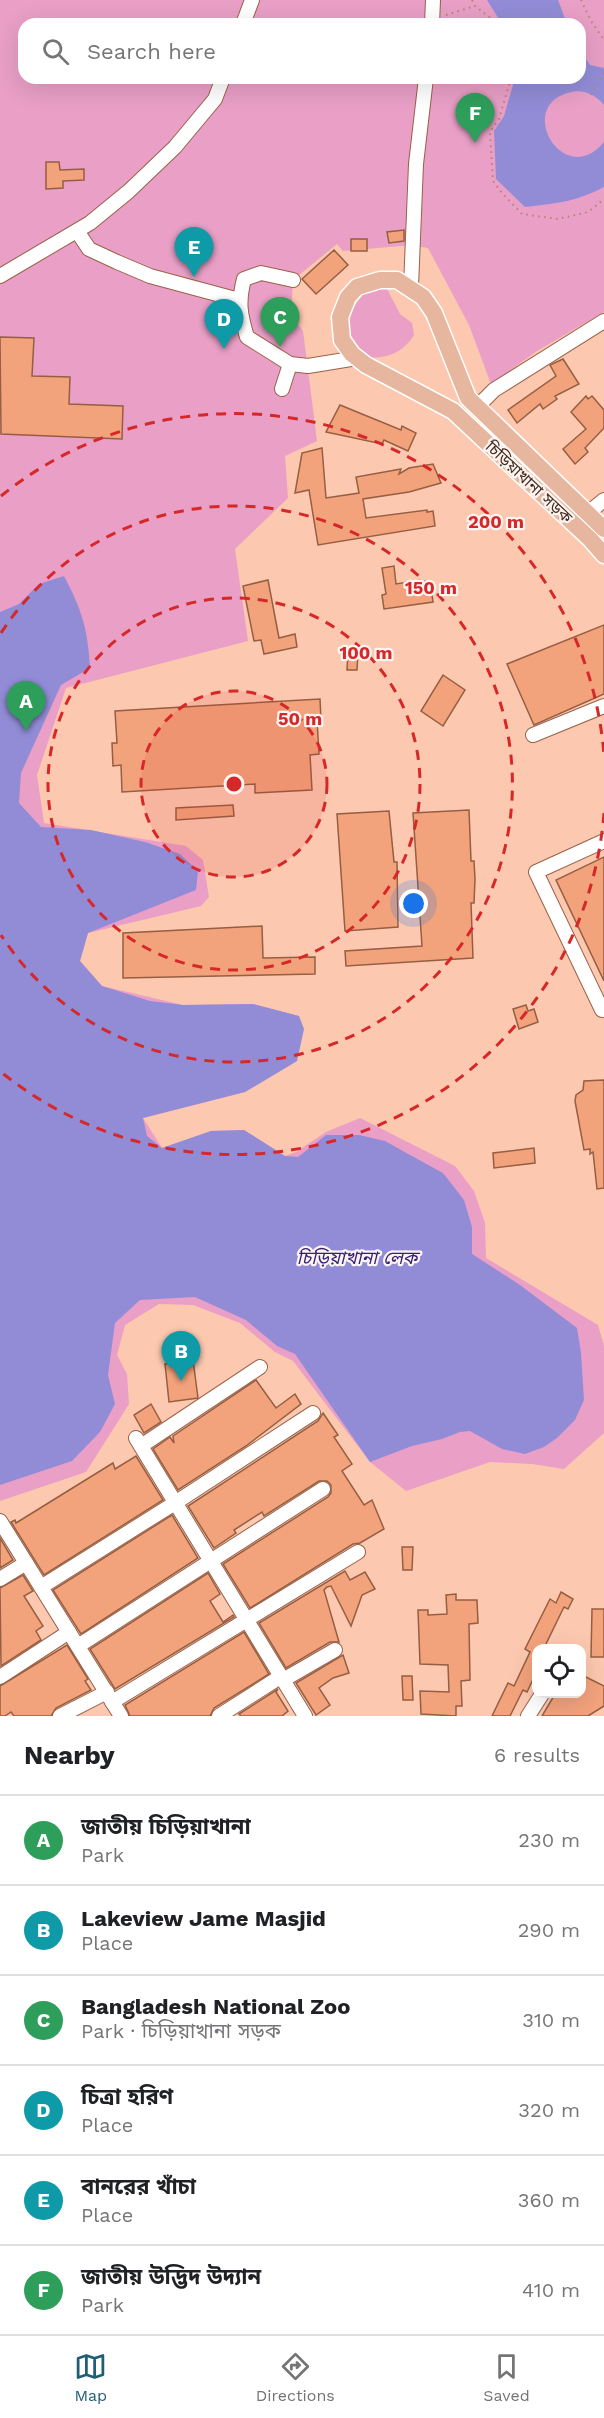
<!DOCTYPE html>
<meta charset="utf-8">
<style>
body{margin:0;font-family:"Work Sans","Noto Sans Bengali",sans-serif;background:#f6f6f6;color:#202124}
.controls{position:absolute;right:18px;bottom:18px;display:grid;overflow:hidden;border-radius:12px;box-shadow:0 6px 24px #0002}
.controls button{width:54px;height:54px;display:grid;place-items:center;padding:0;border:0;border-bottom:2px solid #e0e0e0;background:#fff;color:#202124;font:30px sans-serif}
.you{position:absolute;left:414px;top:904px;width:21px;height:21px;margin:-15px;border:4px solid #fff;border-radius:50%;background:#1a73e8;box-shadow:0 0 0 9px #1a73e833}
.badge{display:grid;place-items:center;width:39px;height:39px;border-radius:50%;background:#205e75;color:#fff;font-size:20px;font-weight:700}
.pin{position:absolute;translate:-50% -50px;filter:drop-shadow(0 2px 3px #0008)}
.pin::after{content:'';position:absolute;top:32px;width:21px;height:18px;background:inherit;clip-path:polygon(0 0,100% 0,50% 100%)}
.list{margin:0;padding:0;list-style:none}
h2{display:flex;justify-content:space-between;align-items:center;height:78px;margin:0;padding:0 24px;font-size:26px}
h2 small{font-size:20px;font-weight:400;color:#757577}
.list li{display:grid;grid-template-columns:39px 1fr auto;gap:18px;align-items:center;box-sizing:border-box;height:90px;padding:0 24px;border-top:2px solid #e0e0e0}
.list b{display:block;font-size:22px;white-space:nowrap}
.list p{margin:0;font-size:20px;white-space:nowrap;color:#757577}
.list em{font-size:20px;font-style:normal;color:#757577}
.icon{flex:none;width:33px;height:33px;fill:none;stroke:currentColor;stroke-width:2;stroke-linecap:round;stroke-linejoin:round}
.map{position:relative;flex:none;width:604px;height:1716px;overflow:hidden}
.search{position:absolute;background:#fff;box-shadow:0 6px 24px #0002;left:18px;right:18px;top:18px;height:66px;display:flex;align-items:center;gap:15px;box-sizing:border-box;padding:0 21px;border-radius:18px;color:#757577;font-size:22px}
.sheet{height:618px;background:#fff}
nav{display:flex;justify-content:space-around;align-items:center;box-sizing:border-box;height:84px;border-top:2px solid #e0e0e0;background:#fff;font-size:16px;color:#757577}
nav a{display:grid;justify-items:center;gap:3px}
nav .on{color:#205e75}
.map>svg:first-child{display:block}
.green{fill:#e99fc6;fill-rule:evenodd}
.water{fill:#928cd7}
.building{fill:#f3a37c;stroke:#965e42;stroke-width:1.5}
.lines{fill:none;stroke-linecap:round;stroke-linejoin:round}
.minor-casing{stroke:#9a6146;stroke-width:16}
.major-casing{stroke:#fff;stroke-width:19}
.path{stroke:#af8673;stroke-width:2;stroke-dasharray:1.5 4.5;stroke-linecap:butt}
.minor{stroke:#fff;stroke-width:14}
.major{stroke:#e6b69e;stroke-width:16}
.ring{fill:none;stroke:#d62828;stroke-width:3;stroke-dasharray:10 8}
.labels{text-anchor:middle;dominant-baseline:central;stroke-width:4.5;stroke-linejoin:round;paint-order:stroke}
.street-label{font-size:16px;fill:#442b1f;stroke:#fbf4f1}
.water-label{font-size:18px;font-style:italic;fill:#342177;stroke:#fbf4f1}
.centre{fill:#d62828;stroke:#fbf4f1;stroke-width:3}
.ring-label{font-size:18px;text-anchor:middle;font-weight:bold;fill:#d62828;stroke:#fbf4f1;stroke-width:4.5;stroke-linejoin:round;paint-order:stroke}
</style>
<div class="map">
<svg width="604" height="1716" viewBox="0 0 604 1716">
<rect width="100%" height="100%" fill="#fcc8b0"/>
<g class="green">
<path d="M0,0H604V312L537,351L491,384L469,325L428,248L412,245L343,251L337,244L293,280L291,315L303,331L317,441L285,456L288,498L235,549L248,641L66,688L37,775L44,823L186,846L203,860L209,897L201,906L88,933L80,961L102,986L183,1005L253,1004L299,1016L297,1061L245,1092L143,1118L162,1148L211,1131L244,1130L285,1156L296,1152L326,1132L360,1118L455,1166L474,1191L485,1223L486,1258L598,1325L604,1346V1433L564,1469L532,1464L490,1462L406,1491L370,1462L293,1361L275,1352L240,1323L193,1305L159,1304L125,1325L117,1355L127,1374L129,1404L86,1472L0,1501ZM24,24H580V78H24Z"/>
<path d="M379,286L387,289L400,314L412,323L414,335C404,352 384,361 365,356L349,332L351,311L365,292Z"/>
</g>
<g class="water">
<path d="M487,0H558L567,24H502Z"/>
<path d="M580,50L590,65L604,68V105C596,95 584,89 571,92C513,105 564,191 604,142V187C579,201 554,204 525,207L496,179L494,131L504,116L515,78H580Z"/>
<path d="M64,576C82,610 88,630 90,668L61,685L21,773L19,803L41,827L91,830L145,842L180,854L198,871L196,890L88,933L80,961L102,986L150,1001L183,1005L253,1004L299,1016L304,1029L297,1061L245,1092L143,1118L147,1136L162,1148L211,1131L244,1130L285,1156L298,1157L326,1135H359L385,1141L410,1155L443,1173L464,1200L472,1227V1254L520,1285L577,1328L581,1353L584,1400L575,1420L557,1438L544,1447L525,1454L502,1449L470,1431L460,1432L442,1439L412,1446L370,1462L295,1354L277,1346L246,1320L195,1297L140,1300L115,1323L108,1375L115,1404L100,1432L72,1461L0,1485V612L19,604L39,584Z"/>
</g>
<g class="building">
<path d="M46,162H59L60,170L84,169V180L63,181V188L46,189Z"/>
<path d="M404,230V241L389,243L387,232Z"/>
<rect x="351" y="239" width="16" height="12"/>
<path d="M334,250L348,265L316,294L302,279Z"/>
<path d="M0,337L34,338L32,376L70,377L69,404L123,406L122,439L1,434Z"/>
<path d="M563,359L579,384L555,396L557,399L543,409L540,404L517,423L508,410L556,376L550,365Z"/>
<path d="M586,396L588,399L592,396L604,410V428L585,448L588,452L575,464L563,449L586,429L571,412Z"/>
<path d="M340,405L401,430L402,426L416,433L408,451L384,440L382,444L326,432Z"/>
<path d="M322,448L326,498L359,493L356,477L401,469L399,474L409,468L433,464L441,483L409,492L363,499L366,518L427,510V512L433,511L435,526L318,545L309,490L295,493L302,453Z"/>
<path d="M394,566L396,584L420,580L421,589L431,587L433,602L384,609L382,595L386,594L382,568Z"/>
<path d="M268,580L279,638L295,634L297,647L264,654L261,640L254,641L243,586Z"/>
<path d="M604,625V694L534,725L507,664Z"/>
<path d="M348,650L358,651L357,670H347Z"/>
<path d="M443,675L465,690L443,726L421,711Z"/>
<path d="M320,699L321,720H317L319,754L310,755L312,790L255,793V784L122,792L121,765L113,766L112,743H117L115,711Z"/>
<path d="M233,805L234,816L176,820V808Z"/>
<path d="M469,810L471,861H474L475,879L474,903H471L473,958L346,966L345,951L422,946L413,813Z"/>
<path d="M389,811L394,862H397L398,927L345,931L337,814Z"/>
<path d="M604,857V981L556,880Z"/>
<path d="M262,926L263,958L315,957V974L123,978V933Z"/>
<path d="M526,1005L528,1011L534,1009L538,1022L519,1029L513,1009Z"/>
<path d="M604,1080V1188L597,1189L593,1152L590,1154V1149L584,1150L575,1101L576,1095L583,1090L584,1081Z"/>
<path d="M534,1148L535,1163L494,1168L493,1153Z"/>
<path d="M193,1360L198,1398L169,1402L165,1364Z"/>
<path d="M256,1380L276,1408L295,1394L301,1404L246,1446L178,1490L153,1449L170,1437L174,1443L173,1436Z"/>
<path d="M151,1404L161,1422L144,1433L134,1415Z"/>
<path d="M323,1413L338,1435L334,1437L352,1464L342,1471L364,1505L372,1500L384,1529L360,1543L353,1544L250,1608L223,1564L328,1497L331,1493V1485L327,1481H319L264,1516L262,1512L234,1530L236,1533L214,1548L188,1506L318,1421Z"/>
<path d="M136,1456L163,1500L44,1575L11,1522L15,1520L16,1523L113,1463L115,1469Z"/>
<path d="M172,1515L198,1558L81,1634L53,1590Z"/>
<path d="M0,1538L13,1560L0,1568Z"/>
<path d="M402,1547H413L412,1570H403Z"/>
<path d="M345,1571L350,1580L365,1572L375,1589L362,1595L351,1626L331,1586L327,1587L324,1590L339,1642H330L286,1668L259,1623Z"/>
<path d="M208,1573L220,1594L210,1601L223,1622L233,1615L234,1617L115,1689L90,1649Z"/>
<path d="M23,1575L33,1591L24,1596L43,1626L36,1631L41,1640L1,1666L0,1588Z"/>
<path d="M561,1592L573,1599L568,1609L564,1607L544,1648H537V1671L527,1692L523,1690L510,1716H492L508,1683L514,1686L530,1652L525,1649L550,1599L556,1603Z"/>
<path d="M456,1594V1600H477L478,1623L469,1624L470,1680L461,1681L462,1706H456V1716L421,1714L420,1691L449,1692L448,1665L420,1664L418,1610H428V1615L447,1614L446,1595Z"/>
<path d="M592,1609H604V1657H591Z"/>
<path d="M244,1632L269,1674L214,1708L210,1716H130L125,1705Z"/>
<path d="M67,1645L88,1679L85,1681L91,1690L56,1708L51,1716H14L11,1712L5,1716H0V1686Z"/>
<path d="M343,1655L349,1673L333,1678L319,1688L330,1705L316,1715L296,1683Z"/>
<path d="M582,1675L604,1686V1706L588,1716H542L555,1694H582Z"/>
<path d="M402,1676H412L413,1700H403Z"/>
<path d="M278,1689L276,1692L288,1711L282,1716H241L239,1714Z"/>
</g>
<g class="lines">
<g class="minor-casing">
<g id="minor">
<path d="M243,24L252,0"/>
<path d="M432,24L433,0"/>
<path d="M77,231L89,249L117,262L150,276L239,300"/>
<path d="M0,276L90,223L129,191L175,147L215,99L223,78"/>
<path d="M411,287L416,164L426,78"/>
<path d="M290,364L308,366L357,358"/>
<path d="M282,389L290,364L247,337C240,314 238,302 244,279L261,273L293,280"/>
<path d="M477,407L494,390L604,321"/>
<path d="M588,513L604,500"/>
<path d="M533,735L604,706"/>
<path d="M602,1010L536,872L604,841"/>
<path d="M136,1438L305,1716"/>
<path d="M141,1446L260,1367"/>
<path d="M0,1521L121,1716"/>
<path d="M0,1579L26,1563"/>
<path d="M41,1587L175,1503L313,1413"/>
<path d="M78,1646L323,1489"/>
<path d="M0,1677L69,1632"/>
<path d="M283,1680L335,1650"/>
<path d="M112,1702L358,1552"/>
<path d="M60,1716L107,1692"/>
<path d="M219,1716L280,1677"/>
<path d="M528,1716L542,1694"/>
</g>
</g>
<g class="major-casing">
<path id="major" d="M604,529L468,398L434,313L423,297L397,280H380L357,287L348,297L340,317L342,340L352,354L366,365L453,411L590,539L604,555"/>
</g>
<g class="path">
<path d="M472,0L475,6L498,24"/>
<path d="M581,0L591,21L604,40"/>
<path d="M446,15L475,6"/>
<path d="M511,78L499,119L490,132L493,181L502,193L522,214L558,219L588,212L604,199"/>
<path d="M591,95L604,72"/>
</g>
<use href="#minor" class="minor"/>
<use href="#major" class="major"/>
</g>
<circle cx="234" cy="784" r="93" fill="#d62828" fill-opacity=".12"/>
<g class="ring">
<circle cx="234" cy="784" r="93"/>
<circle cx="234" cy="784" r="186"/>
<path d="M1 633A278 278 0 1 1 1 935"/>
<path d="M604 813A371 371 0 0 1 1 1072M1 496A371 371 0 0 1 604 755"/>
</g>
<g class="labels">
<g class="street-label">
<text transform="translate(529 482) rotate(43)">চিড়িয়াখানা সড়ক</text>
</g>
<g class="water-label">
<text x="357" y="1257">চিড়িয়াখানা লেক</text>
</g>
</g>
<circle cx="234" cy="784" r="9" class="centre"/>
<g class="ring-label">
<text x="496" y="528">200 m</text>
<text x="431" y="594">150 m</text>
<text x="366" y="659">100 m</text>
<text x="300" y="725">50 m</text>
</g>
</svg>
<div class="controls">
<button><svg class="icon" aria-label="locate" viewBox="0 0 24 24"><circle cx="12" cy="12" r="6"/><path d="M12 2v4M12 18v4M2 12h4M18 12h4"/></svg></button>
</div>
<div class="you"></div>
<div class="pin badge" style="left:26px;top:731px;background:#2e9e5b">A</div>
<div class="pin badge" style="left:181px;top:1381px;background:#0f9aa8">B</div>
<div class="pin badge" style="left:280px;top:347px;background:#2e9e5b">C</div>
<div class="pin badge" style="left:224px;top:349px;background:#0f9aa8">D</div>
<div class="pin badge" style="left:194px;top:277px;background:#0f9aa8">E</div>
<div class="pin badge" style="left:475px;top:143px;background:#2e9e5b">F</div>
<div class="search"><svg class="icon" aria-label="search" viewBox="0 0 24 24"><circle cx="10" cy="10" r="6"/><path d="M15 15l6 6"/></svg>Search here</div>
</div>
<section class="sheet">
<h2>Nearby<small>6 results</small></h2>
<ul class="list">
<li><span class="badge" style="background:#2e9e5b">A</span><div><b>জাতীয় চিড়িয়াখানা</b><p>Park</p></div><em>230 m</em></li>
<li><span class="badge" style="background:#0f9aa8">B</span><div><b>Lakeview Jame Masjid</b><p>Place</p></div><em>290 m</em></li>
<li><span class="badge" style="background:#2e9e5b">C</span><div><b>Bangladesh National Zoo</b><p>Park · চিড়িয়াখানা সড়ক</p></div><em>310 m</em></li>
<li><span class="badge" style="background:#0f9aa8">D</span><div><b>চিত্রা হরিণ</b><p>Place</p></div><em>320 m</em></li>
<li><span class="badge" style="background:#0f9aa8">E</span><div><b>বানরের খাঁচা</b><p>Place</p></div><em>360 m</em></li>
<li><span class="badge" style="background:#2e9e5b">F</span><div><b>জাতীয় উদ্ভিদ উদ্যান</b><p>Park</p></div><em>410 m</em></li>
</ul>
</section>
<nav>
<a class="on"><svg class="icon" aria-label="map" viewBox="0 0 24 24"><path d="M3 6l6-2 6 2 6-2v14l-6 2-6-2-6 2zM9 4v14M15 6v14"/></svg>Map</a>
<a><svg class="icon" aria-label="directions" viewBox="0 0 24 24"><path d="M12 3l9 9-9 9-9-9zM9 14v-3h6M13 9l2 2-2 2"/></svg>Directions</a>
<a><svg class="icon" aria-label="saved" viewBox="0 0 24 24"><path d="M7 4h10v16l-5-4-5 4z"/></svg>Saved</a>
</nav>
